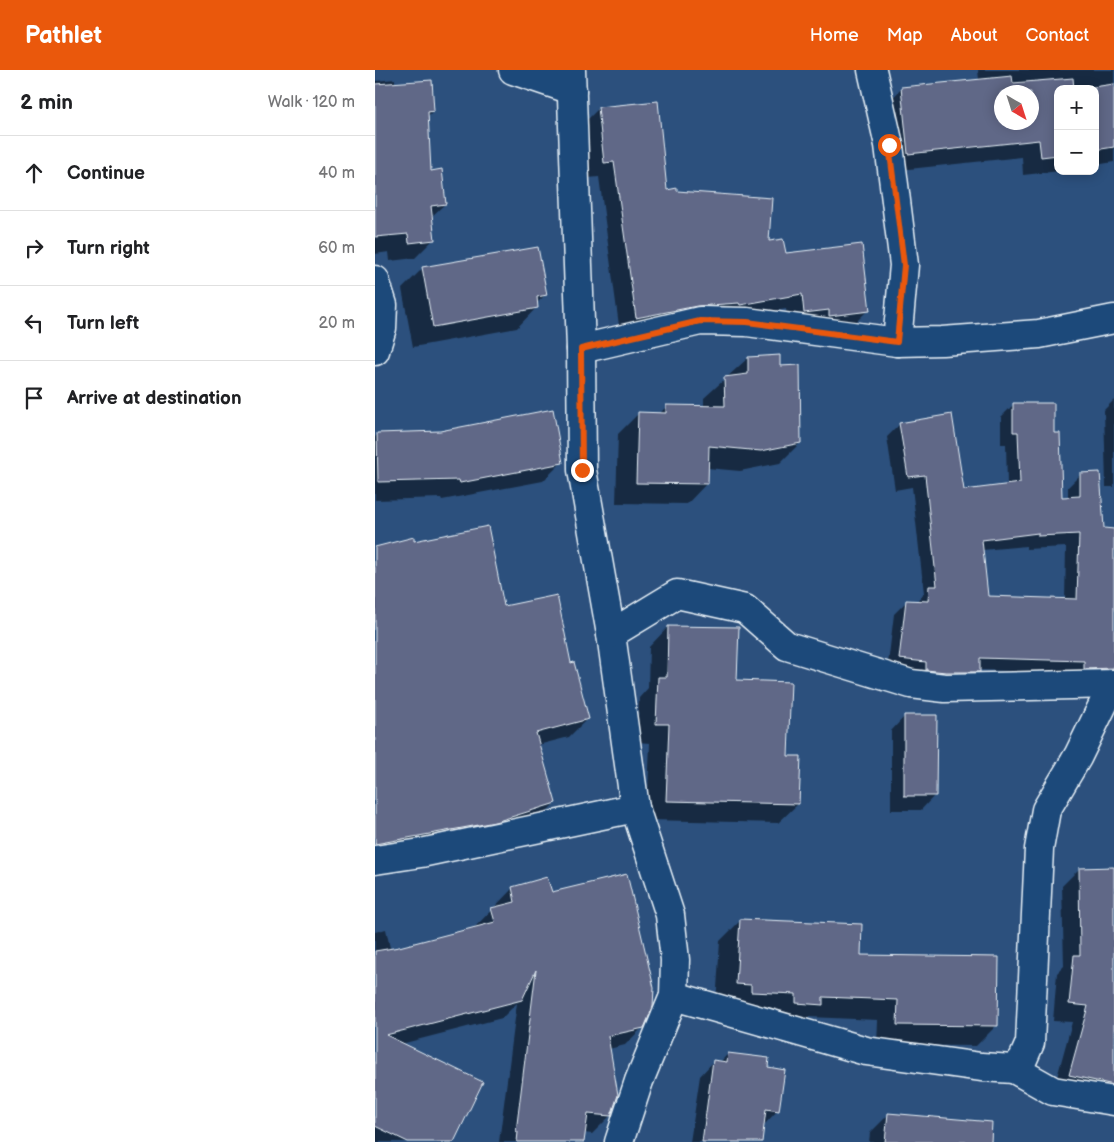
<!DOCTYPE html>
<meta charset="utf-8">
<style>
body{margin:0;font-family:"Balsamiq Sans",sans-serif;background:#f6f6f6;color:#202124}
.controls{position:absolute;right:15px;top:15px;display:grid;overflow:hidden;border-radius:10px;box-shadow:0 2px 12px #0003}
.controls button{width:45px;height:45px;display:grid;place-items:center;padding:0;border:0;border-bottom:1px solid #e0e0e0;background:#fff;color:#202124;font:25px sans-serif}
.compass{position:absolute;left:619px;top:15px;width:45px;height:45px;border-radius:50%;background:#fff;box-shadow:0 2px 12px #0003;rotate:141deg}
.stop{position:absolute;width:15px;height:15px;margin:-11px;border:4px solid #ea580c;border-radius:50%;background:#fff}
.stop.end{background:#ea580c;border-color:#fff;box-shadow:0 1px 5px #0008}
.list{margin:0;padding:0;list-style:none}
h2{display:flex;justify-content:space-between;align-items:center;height:65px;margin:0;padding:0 20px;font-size:21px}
h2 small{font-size:16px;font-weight:400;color:#757577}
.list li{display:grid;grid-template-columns:32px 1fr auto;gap:15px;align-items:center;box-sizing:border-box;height:75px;padding:0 20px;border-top:1px solid #e0e0e0}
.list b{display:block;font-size:19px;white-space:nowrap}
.list em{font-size:16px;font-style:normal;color:#757577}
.icon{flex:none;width:28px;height:28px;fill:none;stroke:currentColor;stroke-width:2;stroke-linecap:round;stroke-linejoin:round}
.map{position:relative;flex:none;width:739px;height:1072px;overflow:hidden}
header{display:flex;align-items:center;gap:30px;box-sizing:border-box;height:70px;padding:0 25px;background:#ea580c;color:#fff}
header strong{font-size:24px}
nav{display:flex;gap:28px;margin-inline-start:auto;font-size:18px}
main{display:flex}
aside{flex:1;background:#fff}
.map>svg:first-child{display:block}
.shadow{fill:#0007;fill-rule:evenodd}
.building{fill:#616887;stroke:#e8f1f8;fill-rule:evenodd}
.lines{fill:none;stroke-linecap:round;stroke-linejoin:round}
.street-casing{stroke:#e8f1f8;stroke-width:31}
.street{stroke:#1f4a7a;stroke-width:28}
.route{stroke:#ea580c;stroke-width:6}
</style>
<header>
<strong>Pathlet</strong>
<nav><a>Home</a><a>Map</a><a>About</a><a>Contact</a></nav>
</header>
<main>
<aside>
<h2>2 min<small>Walk · 120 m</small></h2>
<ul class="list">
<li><svg class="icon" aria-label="ahead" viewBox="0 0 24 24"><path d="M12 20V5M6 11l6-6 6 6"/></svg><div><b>Continue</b></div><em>40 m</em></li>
<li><svg class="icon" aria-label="right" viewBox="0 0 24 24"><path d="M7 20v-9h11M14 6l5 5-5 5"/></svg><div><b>Turn right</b></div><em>60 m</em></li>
<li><svg class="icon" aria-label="left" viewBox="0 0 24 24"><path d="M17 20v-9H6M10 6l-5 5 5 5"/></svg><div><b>Turn left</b></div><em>20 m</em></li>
<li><svg class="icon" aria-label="arrive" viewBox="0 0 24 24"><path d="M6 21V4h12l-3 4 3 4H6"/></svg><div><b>Arrive at destination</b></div></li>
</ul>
</aside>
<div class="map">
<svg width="739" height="1072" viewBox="0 0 739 1072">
<rect width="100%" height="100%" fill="#2c507d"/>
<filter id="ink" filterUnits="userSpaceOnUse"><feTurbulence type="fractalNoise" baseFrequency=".02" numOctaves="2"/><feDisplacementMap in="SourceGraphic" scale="10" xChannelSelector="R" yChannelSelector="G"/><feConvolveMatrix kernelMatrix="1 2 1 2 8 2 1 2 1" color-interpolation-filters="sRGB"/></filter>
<g filter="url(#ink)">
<g class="shadow">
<path d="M603,0H739V92L720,95V19H683V101H685L648,105L647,87L515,101L509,37L527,18L604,10ZM626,22H656V52H626Z"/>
<path d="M20,9V14L58,41L52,47L54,102L70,134L56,147L59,169L40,188L15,191L14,182L0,184V11Z"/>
<path d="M223,39L291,121L301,122L392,173L493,240L477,256L413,258L411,239L349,250L245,263L224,107L213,108L207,55Z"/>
<path d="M162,178L171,224L161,234L162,237L142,258L38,277L27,219L47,199Z"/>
<path d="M373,288L404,298L425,373L405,393L365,401L332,398V413L312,434L241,433L243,364L263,344H284L291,337H329V328Z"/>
<path d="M739,330V417H731L729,340Z"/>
<path d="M639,334L677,365L686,428H693V417L706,404L728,460H739V610L696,603L604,600L591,614L512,602L519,544L532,531L541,532L549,523L537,417L520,420L512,367L525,354L588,421L632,416L631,374H626V347ZM651,476V479L691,477L690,530L612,527L607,480Z"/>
<path d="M3,364L186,393L168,411L67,430L66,428L0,430V367Z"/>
<path d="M38,472L129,538L196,594L212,649L194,667L163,675L180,733L162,751L0,788V478Z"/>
<path d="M293,557L360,611L411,687L423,734L403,753L272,750L275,673L262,672L264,628L273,618L274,577Z"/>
<path d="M530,646L560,725L546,740H516V661Z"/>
<path d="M739,796V1037L678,1022L697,952L678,951L682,903L689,896L687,816L704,799H736Z"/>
<path d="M172,809L176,824L268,957L250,975L234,979L235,1046L217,1064L209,1063L208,1072H124L142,933L127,948L26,974L78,1072H0V862L11,859L15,878H24L99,858L137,819Z"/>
<path d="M365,851L484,886L621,956L601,976L502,975L503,950L433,947L426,955L341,934L345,871Z"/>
<path d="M353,984L403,1040L389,1055L386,1072H315L325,1006L339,991L345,992Z"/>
<path d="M514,1044L568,1072H494L495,1063Z"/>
</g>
<g class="building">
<path d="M637,6L638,13L698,8L699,19H683V85L666,87L664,70L533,84L526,17ZM626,22H656V52H626Z"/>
<path d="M57,10L59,41L53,42L56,101L67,99L71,134L56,136L60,170L34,173L33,164L0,167V14Z"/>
<path d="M739,14V77L720,80V19H704Z"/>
<path d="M283,31L292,120L302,118V121L397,128L394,171L408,169L411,183L487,174L495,241L454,246V240L429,243L427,224L365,235L364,233L322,236L261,248L239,92L229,93L223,37Z"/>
<path d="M163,177L172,225L162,227L163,238L58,257L47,197Z"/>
<path d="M405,285V296L425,295L426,373L386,381L334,376L333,414L261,413L263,342L291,343V335L350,336L349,307L373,304V287Z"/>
<path d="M638,333H679V363H685L687,427L705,426V403L725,402L729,458L739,459V598L709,599V591L605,588V602H571L551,600V592L524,589L531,530L553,531L554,516H562L550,405L533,407L524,353L577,344L589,420L645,413L643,362H638ZM663,463V466L704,464L702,529L613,526L607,470Z"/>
<path d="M178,339L188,393L85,413L84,410L3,412L2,363L65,361Z"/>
<path d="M113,456L129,536L182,525L196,593L199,592L214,649L161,663L181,733L120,752L0,774V477L39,467V471Z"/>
<path d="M293,556L364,557L362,610L416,612L413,686H426L424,734L291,731L294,654H281L283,607H292Z"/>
<path d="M529,645H562L561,726H529Z"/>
<path d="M739,797V1015L694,1005L713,936L694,934L699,885H705L704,798Z"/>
<path d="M252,804L279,918L278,937L269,958L233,966L243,1025L236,1046L213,1044L209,1072H142L143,1062H141L161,900L147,930L11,965L108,1012L79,1072H33L0,1056V881L24,877L120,852L116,838L140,832L137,817L172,807L177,822Z"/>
<path d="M365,849L487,854L486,885L624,887L623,956L522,955L523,930L448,927V935L421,933V924L376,922V915L361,914Z"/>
<path d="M353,983L394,988L393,997L410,1000L404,1041L391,1039L387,1072H327L338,990L352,992Z"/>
<path d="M513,1043L617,1052L616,1072H510Z"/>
</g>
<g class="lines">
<g class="street-casing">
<g id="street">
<path d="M138,0L197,20"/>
<path d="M196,0L206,279L207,400L236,564L260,738L295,845L300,890L299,926L264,1011L244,1072"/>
<path d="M497,0L514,75L529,195L522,272"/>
<path d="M0,210L8,235L7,258L0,281"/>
<path d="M206,279L325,251L372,252L522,272L567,271L664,264L739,249"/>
<path d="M236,564L302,524L370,539L412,576L536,614L570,618L739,614"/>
<path d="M0,790L46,783L260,738"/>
<path d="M299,926L491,981L606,997L639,999L648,989L655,973L664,779L671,740L703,686L738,614"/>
<path d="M639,999L678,1021L739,1031"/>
</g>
</g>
<use href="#street" class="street"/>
</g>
</g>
<g class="lines" filter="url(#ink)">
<path class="route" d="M207,400L206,279L325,251L372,252L522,272L529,195L514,75"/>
</g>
</svg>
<div class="controls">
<button>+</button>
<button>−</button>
</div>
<svg class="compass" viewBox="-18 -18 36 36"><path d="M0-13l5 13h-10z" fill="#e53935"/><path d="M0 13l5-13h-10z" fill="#757577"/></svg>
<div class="stop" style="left:514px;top:75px"></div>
<div class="stop end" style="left:207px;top:400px"></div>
</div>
</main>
